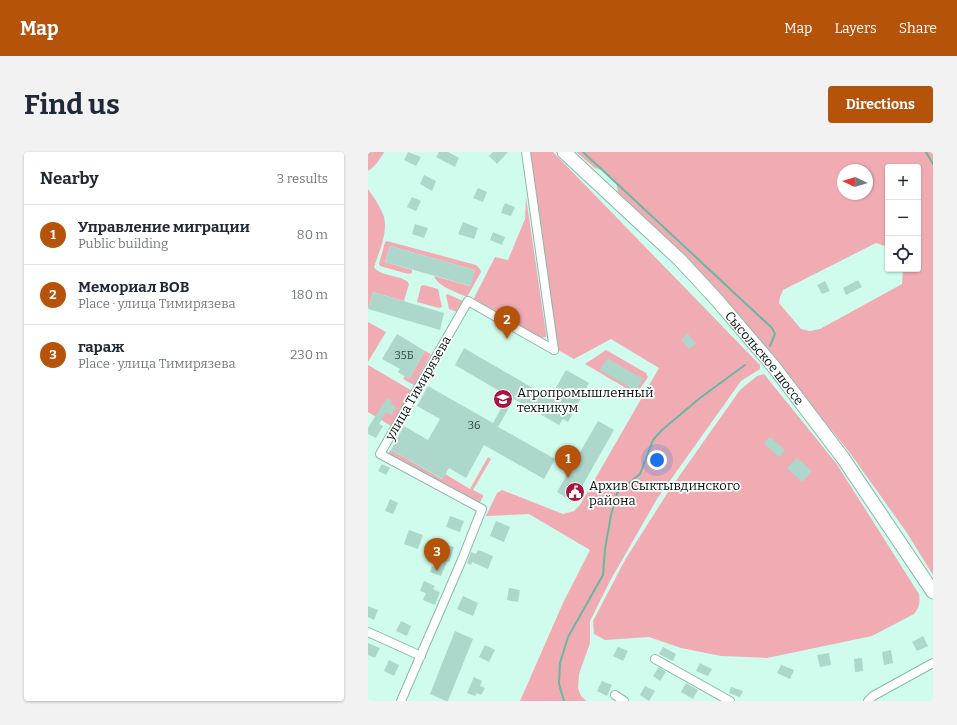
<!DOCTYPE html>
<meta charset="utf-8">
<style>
body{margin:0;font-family:Bitter,serif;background:#f2f2f3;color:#1f2937}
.controls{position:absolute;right:12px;top:12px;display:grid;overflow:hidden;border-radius:4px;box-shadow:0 1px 3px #0004}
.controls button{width:36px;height:36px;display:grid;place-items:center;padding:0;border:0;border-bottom:1px solid #e0e1e3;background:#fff;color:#1f2937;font:20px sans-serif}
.compass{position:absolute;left:469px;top:12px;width:36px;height:36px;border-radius:50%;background:#fff;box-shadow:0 1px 3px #0004;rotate:274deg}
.you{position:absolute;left:289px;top:308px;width:14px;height:14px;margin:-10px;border:3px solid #fff;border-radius:50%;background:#1a73e8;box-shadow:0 0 0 6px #1a73e833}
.badge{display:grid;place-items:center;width:26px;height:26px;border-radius:50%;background:#b45309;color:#fff;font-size:13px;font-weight:700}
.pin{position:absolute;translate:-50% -33px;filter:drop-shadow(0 1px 2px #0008)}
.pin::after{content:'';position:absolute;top:21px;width:14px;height:12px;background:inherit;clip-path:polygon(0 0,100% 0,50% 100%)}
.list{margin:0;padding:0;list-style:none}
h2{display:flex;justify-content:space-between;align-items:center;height:52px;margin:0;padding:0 16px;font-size:17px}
h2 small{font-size:13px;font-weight:400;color:#747a83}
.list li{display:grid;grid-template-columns:26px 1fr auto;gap:12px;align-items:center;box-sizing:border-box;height:60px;padding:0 16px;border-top:1px solid #e0e1e3}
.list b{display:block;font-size:15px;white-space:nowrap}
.list p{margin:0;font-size:13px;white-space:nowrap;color:#747a83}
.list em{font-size:13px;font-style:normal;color:#747a83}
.icon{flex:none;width:22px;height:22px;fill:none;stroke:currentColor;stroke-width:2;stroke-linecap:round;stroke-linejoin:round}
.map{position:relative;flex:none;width:565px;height:549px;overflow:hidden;border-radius:4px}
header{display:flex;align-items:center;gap:24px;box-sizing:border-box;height:56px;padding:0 20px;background:#b45309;color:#fff}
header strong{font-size:19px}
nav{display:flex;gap:22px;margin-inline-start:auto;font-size:14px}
.intro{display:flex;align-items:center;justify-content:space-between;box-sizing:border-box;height:96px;padding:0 24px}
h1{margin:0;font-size:28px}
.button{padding:10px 18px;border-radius:4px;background:#b45309;color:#fff;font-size:14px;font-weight:700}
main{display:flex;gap:24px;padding:0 24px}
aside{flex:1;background:#fff;border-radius:4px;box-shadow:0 1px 3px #0004}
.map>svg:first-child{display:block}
.green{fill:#f1acb3;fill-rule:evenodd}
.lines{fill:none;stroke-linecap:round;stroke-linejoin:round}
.stream{stroke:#67b8a2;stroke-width:2}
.building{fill:#acd7ca}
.minor-casing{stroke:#8db7aa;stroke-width:10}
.trunk-casing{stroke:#8db7aa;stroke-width:15}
.minor{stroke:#fff;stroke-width:8}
.trunk{stroke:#fff;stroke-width:13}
.labels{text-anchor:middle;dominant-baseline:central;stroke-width:3.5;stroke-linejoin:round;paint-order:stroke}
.number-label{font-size:11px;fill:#304640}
.street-label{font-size:13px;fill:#061612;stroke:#fefefe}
.poi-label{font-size:13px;fill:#061612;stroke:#fefefe;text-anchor:start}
</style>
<header>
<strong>Map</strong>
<nav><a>Map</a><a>Layers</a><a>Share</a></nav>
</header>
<div class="intro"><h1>Find us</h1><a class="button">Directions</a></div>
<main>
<aside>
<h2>Nearby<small>3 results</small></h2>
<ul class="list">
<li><span class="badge">1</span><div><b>Управление миграции</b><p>Public building</p></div><em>80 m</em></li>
<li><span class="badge">2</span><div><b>Мемориал ВОВ</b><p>Place · улица Тимирязева</p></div><em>180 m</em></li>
<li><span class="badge">3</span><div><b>гараж</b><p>Place · улица Тимирязева</p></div><em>230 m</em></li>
</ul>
</aside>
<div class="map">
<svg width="565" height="549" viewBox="0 0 565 549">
<rect width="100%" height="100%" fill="#d0fcee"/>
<g class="green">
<path d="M0,0H16C12,7 7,15 0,19Z"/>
<path d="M162,0H185L392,213V217L373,229L289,347L242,429L222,469V491L211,522L210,536L213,544L218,549H152L195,451L222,398L161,362L118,364L129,341L134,338L195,362L206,359L212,353L291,216L243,187L206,207L190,198Z"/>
<path d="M208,0H565V423L539,381L482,301L355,144L298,86L250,40L248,30L234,18L227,16ZM520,15H550V117H535L534,132L452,177L442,179L433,177L411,151L412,145L415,138L508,91L517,94L520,96ZM475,18H499V42H475Z"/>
<path d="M0,37C6,45 13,56 16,65C20,81 11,100 6,115C13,126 36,122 41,132L36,149L5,140L0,157Z"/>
<path d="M158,45L178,181V185L172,186L105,148L127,105L140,108L157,67Z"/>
<path d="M19,89L108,113L112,117L113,120L99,145C90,141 69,134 66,124L102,134L107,118L22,94L17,110L44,118V121L40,122L12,114L11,112L17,90Z"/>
<path d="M56,133L70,137L74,155L71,156L49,150L53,134Z"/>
<path d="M79,142L95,149L96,150L89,160L81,157L78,143Z"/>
<path d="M0,170L18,180L0,210Z"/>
<path d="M238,198L278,221L280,225L269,241L268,242L217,212Z"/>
<path d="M57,199L63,202L46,233L35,227L37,224L41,227Z"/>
<path d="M0,213L46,240L25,277L22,276L23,274L0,260Z"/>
<path d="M396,222L468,311L551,442C552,450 552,455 546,462L504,484L399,506L353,504L313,496L281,485L237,488L226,482L225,469L257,408L300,340L372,238L389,224Z"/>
<path d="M23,298L74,327L77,322L102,337L120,305L123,307L105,338L115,343V345L112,350H107L19,303Z"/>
</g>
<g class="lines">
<g class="stream">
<path d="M215,0L404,176L407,182L402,194"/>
<path d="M558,0L565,12"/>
<path d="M196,549L191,532L192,511L200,485L235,423L237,397L243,363L249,341L272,322L285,288L294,278L332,246L377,213"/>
</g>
</g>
<g class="building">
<path d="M40,0L53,5L48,14L36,8Z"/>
<path d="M71,0H80L91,6L87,15L68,5Z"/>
<path d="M125,0H140L129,12L121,4Z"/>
<path d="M56,23L68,29L64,39L52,32Z"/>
<path d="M110,36L119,40L115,50L105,46Z"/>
<path d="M44,45L53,49L48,59L39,55Z"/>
<path d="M137,51L147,55L143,64L133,61Z"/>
<path d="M95,70L110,76L106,87L90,82Z"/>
<path d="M47,72L60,76L56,86L44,82Z"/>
<path d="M125,80L137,85L134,93L122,88Z"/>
<path d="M22,94L107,118L103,134L17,110Z"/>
<path d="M490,128L494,135L478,143L475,136Z"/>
<path d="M457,129L462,139L454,142L449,133Z"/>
<path d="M5,140L76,161L72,178L0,157Z"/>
<path d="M29,182L57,199L41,227L30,220L32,217L14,207Z"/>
<path d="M320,182L328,192L321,197L313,187Z"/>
<path d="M96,196L182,246L198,218L221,231L200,270L195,267L191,273L146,247L130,275L187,307L176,327L116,293L98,326L81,316L75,327L23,298L36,274L60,288L72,267L49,254L60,234L125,271L140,244L87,213Z"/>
<path d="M239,206L275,227L268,239L232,218Z"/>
<path d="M19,246L24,249L23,252L28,255L24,263L18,260L11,272L15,274L8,286L0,282V276Z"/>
<path d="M230,269L246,278L205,350L189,340Z"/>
<path d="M402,285L417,298L411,305L396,292Z"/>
<path d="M429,306L444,319L434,330L419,316Z"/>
<path d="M14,312L22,316L18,323L10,319Z"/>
<path d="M22,347L30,351L25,362L17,359Z"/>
<path d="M82,364L96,369L92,380L78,375Z"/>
<path d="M128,369L142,375L136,390L122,384Z"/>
<path d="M41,378L55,383L50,397L36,392Z"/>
<path d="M79,393L86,395L81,410H79L73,424L62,420L64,414L67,415L73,398L76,399Z"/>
<path d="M110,398L125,404L120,417L104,410L103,413L99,411L103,400L108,402Z"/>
<path d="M56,429L67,434L65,437L72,440L67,453L55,448L58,441L52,439Z"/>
<path d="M141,436L152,438L150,450L139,448Z"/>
<path d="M95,444L110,451L105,464L89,457Z"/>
<path d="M0,454L10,458L6,468L0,465Z"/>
<path d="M33,469L43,474L39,484L28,479Z"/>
<path d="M87,479L105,487L80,549H78L62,542Z"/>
<path d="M555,484L560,494L549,499L544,490Z"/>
<path d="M0,491L12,496L7,506L0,503Z"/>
<path d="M117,493L127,498L121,510L111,505Z"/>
<path d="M250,495L260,499L255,509L245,504Z"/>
<path d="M295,495L308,502L305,509L291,502Z"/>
<path d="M523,498L525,511L516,513L514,500Z"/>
<path d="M461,501L463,513L452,515L449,503Z"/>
<path d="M494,506L495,519L487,520L486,507Z"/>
<path d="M21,508L31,513L26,524L16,519Z"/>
<path d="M332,511L344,517L340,524L328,519Z"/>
<path d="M413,513L426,518L422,527L409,521Z"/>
<path d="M291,515L298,520L292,529L285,524Z"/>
<path d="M106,525L114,529L112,534L117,536L113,543L109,541L107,544L99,541Z"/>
<path d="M234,529L244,533L239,544L229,539Z"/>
<path d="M318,531L330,538L325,547L313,540Z"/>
<path d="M277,534L287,539L281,549L272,543Z"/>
<path d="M363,535L375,539L372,545L361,541Z"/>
</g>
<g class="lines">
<g class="minor-casing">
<g id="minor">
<path d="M158,0L186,198"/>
<path d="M0,480L53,504"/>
<path d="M287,507L362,549"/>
<path d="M247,543L256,549"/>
<path d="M33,549L93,410L114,357L12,302L100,149L186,198"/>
<path d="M500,549L505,544L565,511"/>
</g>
</g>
<g class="trunk-casing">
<g id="trunk">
<path id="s1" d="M196,0L312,108L349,148L406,215L475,306L565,440"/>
</g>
</g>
<use href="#minor" class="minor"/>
<use href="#trunk" class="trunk"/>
</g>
<defs>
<g id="university-disc" transform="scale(1)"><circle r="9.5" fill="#aa1440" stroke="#fefefe"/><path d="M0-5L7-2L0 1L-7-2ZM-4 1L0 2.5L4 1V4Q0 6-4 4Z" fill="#fff"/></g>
<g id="civic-disc" transform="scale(1)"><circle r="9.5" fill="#aa1440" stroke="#fefefe"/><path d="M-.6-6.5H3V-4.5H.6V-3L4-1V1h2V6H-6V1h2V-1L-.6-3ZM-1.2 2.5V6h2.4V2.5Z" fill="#fff"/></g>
</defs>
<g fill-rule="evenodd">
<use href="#university-disc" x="135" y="247"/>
<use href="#civic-disc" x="207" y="340"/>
</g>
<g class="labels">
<g class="number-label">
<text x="36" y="203">35Б</text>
<text x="106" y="273">36</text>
</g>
<g class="street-label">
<text stroke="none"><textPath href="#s1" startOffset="288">Сысольское шоссе</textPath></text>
<text transform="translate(50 236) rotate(-60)">улица Тимирязева</text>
</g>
<g class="poi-label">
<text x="149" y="240">Агропромышленный<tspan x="149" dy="15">техникум</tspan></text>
<text x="221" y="333">Архив Сыктывдинского<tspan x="221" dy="15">района</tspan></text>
</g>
</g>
</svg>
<div class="controls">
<button>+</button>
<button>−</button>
<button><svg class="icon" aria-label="locate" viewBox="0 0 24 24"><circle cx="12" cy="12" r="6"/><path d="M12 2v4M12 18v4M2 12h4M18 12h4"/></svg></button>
</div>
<svg class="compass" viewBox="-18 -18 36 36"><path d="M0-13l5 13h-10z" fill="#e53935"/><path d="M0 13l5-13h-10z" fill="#747a83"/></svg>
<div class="you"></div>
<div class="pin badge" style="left:200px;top:326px">1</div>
<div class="pin badge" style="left:139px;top:187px">2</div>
<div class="pin badge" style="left:69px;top:419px">3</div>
</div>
</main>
